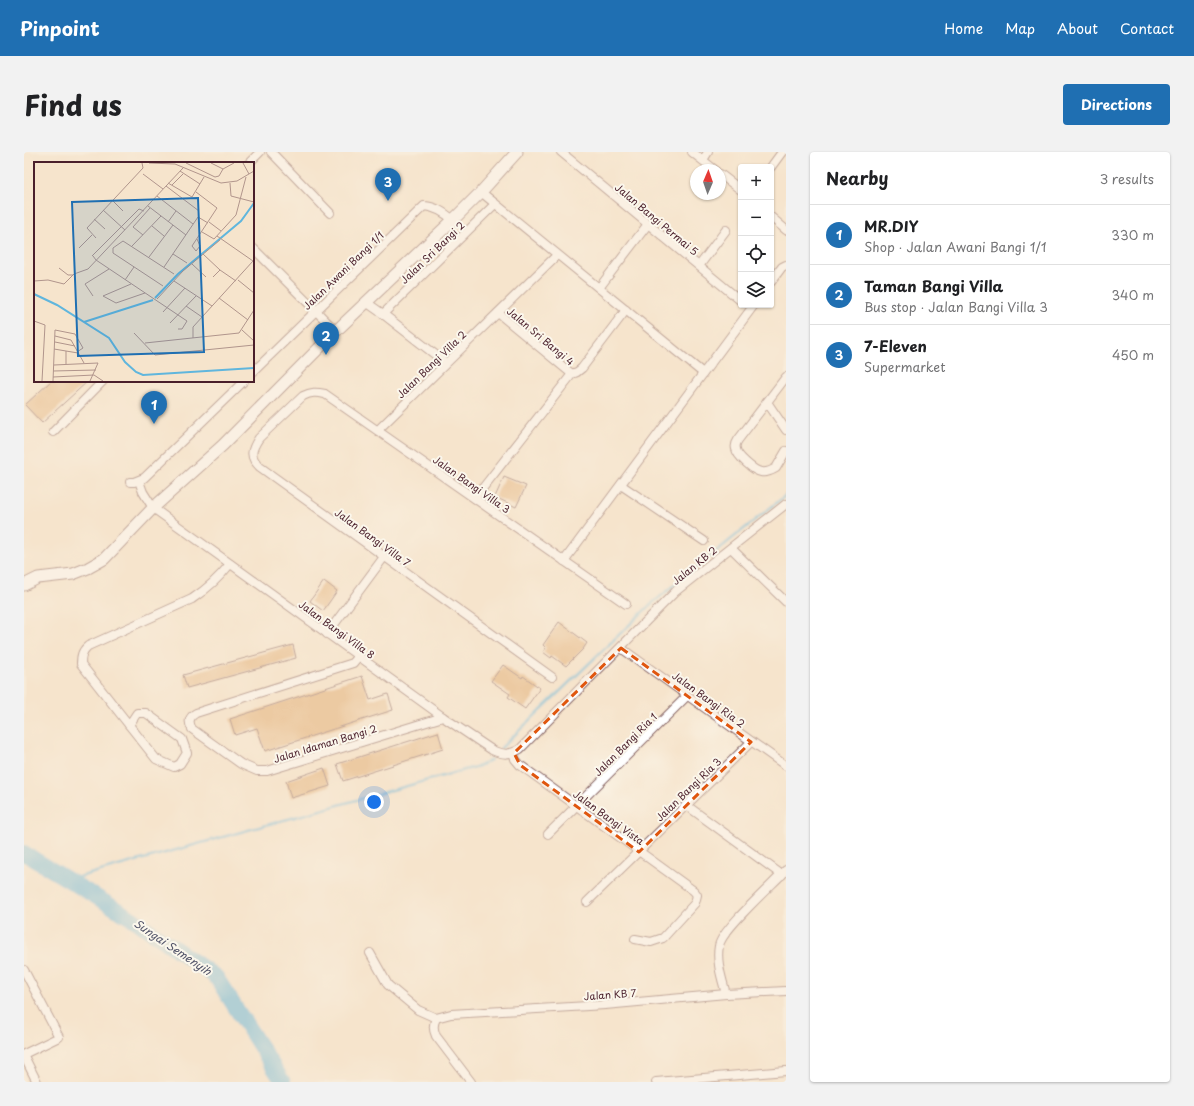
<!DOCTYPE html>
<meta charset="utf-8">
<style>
body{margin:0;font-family:"Playpen Sans",sans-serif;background:#f2f2f2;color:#202124}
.controls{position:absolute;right:12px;top:12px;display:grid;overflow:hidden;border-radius:4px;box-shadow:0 1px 3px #0004}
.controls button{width:36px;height:36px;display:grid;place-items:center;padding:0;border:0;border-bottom:1px solid #e0e0e0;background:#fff;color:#202124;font:20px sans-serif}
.compass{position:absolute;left:666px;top:12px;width:36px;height:36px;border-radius:50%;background:#fff;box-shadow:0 1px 3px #0004;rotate:2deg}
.you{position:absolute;left:350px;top:650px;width:14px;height:14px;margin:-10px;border:3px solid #fff;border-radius:50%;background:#1a73e8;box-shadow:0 0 0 6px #1a73e833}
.badge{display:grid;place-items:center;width:26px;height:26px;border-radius:50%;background:#1f6fb2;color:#fff;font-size:13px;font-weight:700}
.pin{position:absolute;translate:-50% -33px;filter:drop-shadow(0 1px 2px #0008)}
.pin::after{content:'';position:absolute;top:21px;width:14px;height:12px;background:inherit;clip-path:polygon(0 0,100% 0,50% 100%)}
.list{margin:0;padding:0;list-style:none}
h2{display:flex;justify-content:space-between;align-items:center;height:52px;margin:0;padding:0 16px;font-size:17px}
h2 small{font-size:13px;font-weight:400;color:#757577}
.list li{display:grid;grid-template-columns:26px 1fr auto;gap:12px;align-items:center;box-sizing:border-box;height:60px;padding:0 16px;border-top:1px solid #e0e0e0}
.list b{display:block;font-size:15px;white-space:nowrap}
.list p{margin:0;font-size:13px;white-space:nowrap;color:#757577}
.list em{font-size:13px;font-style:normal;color:#757577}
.icon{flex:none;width:22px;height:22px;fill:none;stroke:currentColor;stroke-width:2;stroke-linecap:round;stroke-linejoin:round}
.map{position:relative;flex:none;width:762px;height:930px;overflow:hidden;border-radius:4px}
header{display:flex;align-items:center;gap:24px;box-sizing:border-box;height:56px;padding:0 20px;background:#1f6fb2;color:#fff}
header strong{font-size:19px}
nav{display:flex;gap:22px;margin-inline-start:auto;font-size:14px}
.intro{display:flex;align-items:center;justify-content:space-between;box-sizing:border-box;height:96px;padding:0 24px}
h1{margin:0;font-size:28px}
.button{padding:10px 18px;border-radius:4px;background:#1f6fb2;color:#fff;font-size:14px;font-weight:700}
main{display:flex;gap:24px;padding:0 24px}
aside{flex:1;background:#fff;border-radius:4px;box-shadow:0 1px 3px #0004}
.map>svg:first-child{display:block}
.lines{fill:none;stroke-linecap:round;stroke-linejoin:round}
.stream{stroke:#60b6dd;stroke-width:2.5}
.river{stroke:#60b6dd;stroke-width:16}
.building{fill:#e1ab6f}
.street-casing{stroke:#866463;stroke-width:10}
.secondary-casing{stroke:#866463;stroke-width:13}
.street{stroke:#fff;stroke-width:8}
.secondary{stroke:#fff;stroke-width:11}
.marked{fill:none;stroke:#e0560e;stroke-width:3;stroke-dasharray:8 5;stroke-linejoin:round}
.labels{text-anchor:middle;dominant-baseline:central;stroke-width:4;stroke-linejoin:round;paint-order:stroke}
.street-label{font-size:10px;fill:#4a1f2b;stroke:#fbf7ec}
.water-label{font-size:11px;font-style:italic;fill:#525469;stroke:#fbf7ec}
.inset-river{fill:none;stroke:#60b6dd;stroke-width:2}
.inset-road{fill:none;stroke:#b1958c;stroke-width:1}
.view{fill:#1f6fb2;fill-opacity:0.15;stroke:#1f6fb2;stroke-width:2}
.inset-edge{fill:none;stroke:#4a1f2b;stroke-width:2}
</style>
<header>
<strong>Pinpoint</strong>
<nav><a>Home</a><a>Map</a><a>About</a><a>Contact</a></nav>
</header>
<div class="intro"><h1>Find us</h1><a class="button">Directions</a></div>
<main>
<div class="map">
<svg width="762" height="930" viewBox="0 0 762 930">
<rect width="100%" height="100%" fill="#fbf7ec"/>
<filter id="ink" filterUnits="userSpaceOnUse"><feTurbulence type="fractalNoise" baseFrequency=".025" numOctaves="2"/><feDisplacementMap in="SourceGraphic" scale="8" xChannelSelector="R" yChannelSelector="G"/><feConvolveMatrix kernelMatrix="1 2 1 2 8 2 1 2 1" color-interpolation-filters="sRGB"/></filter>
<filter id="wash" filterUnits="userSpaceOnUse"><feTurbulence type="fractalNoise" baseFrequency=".012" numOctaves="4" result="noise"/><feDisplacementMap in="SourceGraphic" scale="16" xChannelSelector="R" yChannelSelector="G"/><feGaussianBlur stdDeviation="0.9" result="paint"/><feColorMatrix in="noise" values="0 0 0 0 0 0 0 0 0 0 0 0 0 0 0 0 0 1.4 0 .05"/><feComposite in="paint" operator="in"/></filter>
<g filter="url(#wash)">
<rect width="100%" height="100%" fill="#f6e4cc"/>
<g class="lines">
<g class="stream">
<path d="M477,596L626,453L762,343"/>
<path d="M44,728L455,614L467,608"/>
</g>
<path class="river" d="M0,701L112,769L192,825L259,930"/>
</g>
<g id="blocks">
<g class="building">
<path d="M27,229H64L18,271L1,253Z"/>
<path d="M480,325L502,334L492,355L471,345Z"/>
<path d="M300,429L313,439L299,459L286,449Z"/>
<path d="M535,470L563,491L559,497L542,514L528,504L527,506L519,500L522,496L519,493Z"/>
<path d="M269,493L272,506L163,536L159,523Z"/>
<path d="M479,513L498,526L499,524L516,536L501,557L484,545L486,542L467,529Z"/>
<path d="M338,524L346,548L364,542L369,558L241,599L233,576L211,583L206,567Z"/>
<path d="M414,580L419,597L319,629L313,612Z"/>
<path d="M300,616L306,634L267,646L262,629Z"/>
</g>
</g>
</g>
<g filter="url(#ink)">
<use href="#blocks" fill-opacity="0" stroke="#866463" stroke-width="1"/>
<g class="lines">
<g class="street-casing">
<g id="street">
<path d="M247,0L306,61"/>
<path d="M537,0L717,149"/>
<path d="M668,0L691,18"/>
<path d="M679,8L684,0"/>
<path d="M225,11L236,0"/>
<path d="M747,15L758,0"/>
<path d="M696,22L717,38"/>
<path d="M457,40L679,221"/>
<path d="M747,65L762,78"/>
<path d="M229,96L312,179"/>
<path d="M675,114L702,78"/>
<path d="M747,130L758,115L762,113"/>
<path d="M575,136L624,72"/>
<path d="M342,150L359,162L422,211"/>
<path d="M474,161L548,222"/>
<path d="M359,162L471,52"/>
<path d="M229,220L400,54C412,55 420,60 429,68"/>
<path d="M762,225L714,288C712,291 711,294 712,297C713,304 730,319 737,320C742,321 747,319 752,316L762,299"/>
<path d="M743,250L762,278"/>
<path d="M354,278L533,103"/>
<path d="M29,280L79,229"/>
<path d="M115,329L119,340L129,356L419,565L468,598C479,603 486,603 496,597L652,439L762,352"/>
<path d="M106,330H110L120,326L220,229"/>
<path d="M597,333L680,389"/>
<path d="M451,346L548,222L553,220L558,216L602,158"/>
<path d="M707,396L762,450"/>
<path d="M540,409L730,153"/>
<path d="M303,482L360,405"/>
<path d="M597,496L762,614"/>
<path d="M334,505L329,511L172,561C165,565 164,570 168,577L217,612L233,619H243L419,565"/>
<path d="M528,525L236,315C225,305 227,298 235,286L279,244C287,240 292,240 301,242L602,452"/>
<path d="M113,561H122L158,587L163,601L156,612L150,615L132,607L105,573Z"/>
<path d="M105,573L57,512C57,504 58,499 64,494L168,447C183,437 195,426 206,412"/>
<path d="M490,601L491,607L496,613L670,739L673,743L671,751L639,786L627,790L611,787"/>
<path d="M662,653L758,723"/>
<path d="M524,682L663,544"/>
<path d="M563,750L727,590"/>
<path d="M346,801L364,833L394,858L412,866"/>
<path d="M0,818L35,885L0,902"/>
<path d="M702,842C698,827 692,810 695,794C697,778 748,733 762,718"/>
<path d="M412,866L427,862L581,853L702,842L762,839"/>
<path d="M412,866C409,873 409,877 412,884L447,930"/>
<path d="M0,904L13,930"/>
<path d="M632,930L762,919"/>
</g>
</g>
<g class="secondary-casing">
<path id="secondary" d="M0,433L14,426L49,422L64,416L80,407L129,356L199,293L312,179L429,68L457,40L493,0"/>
</g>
<use href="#street" class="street"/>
<use href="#secondary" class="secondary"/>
</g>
</g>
<path d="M0 0H762V930H0ZM597,496L727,590L615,700L496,613L490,601Z" fill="#f6e4cc" fill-opacity=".55" fill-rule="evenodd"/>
<path class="marked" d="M597,496L727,590L615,700L496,613L490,601Z"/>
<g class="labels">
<g class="street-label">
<text transform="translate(633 67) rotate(40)">Jalan Bangi Permai 5</text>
<text transform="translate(408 100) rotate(-44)">Jalan Sri Bangi 2</text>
<text transform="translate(319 118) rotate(-44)">Jalan Awani Bangi 1/1</text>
<text transform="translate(517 184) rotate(40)">Jalan Sri Bangi 4</text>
<text transform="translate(407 212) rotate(-44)">Jalan Bangi Villa 2</text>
<text transform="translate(448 332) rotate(35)">Jalan Bangi Villa 3</text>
<text transform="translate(349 385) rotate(36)">Jalan Bangi Villa 7</text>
<text transform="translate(670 413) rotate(-39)">Jalan KB 2</text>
<text transform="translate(313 477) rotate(36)">Jalan Bangi Villa 8</text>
<text transform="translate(685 547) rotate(36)">Jalan Bangi Ria 2</text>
<text transform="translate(301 591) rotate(-17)">Jalan Idaman Bangi 2</text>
<text transform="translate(601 592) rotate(-45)">Jalan Bangi Ria 1</text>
<text transform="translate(664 637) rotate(-44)">Jalan Bangi Ria 3</text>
<text transform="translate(585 665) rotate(36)">Jalan Bangi Vista</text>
<text transform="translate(586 842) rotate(-4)">Jalan KB 7</text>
</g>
<g class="water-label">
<text transform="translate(149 795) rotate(34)">Sungai Semenyih</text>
</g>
</g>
<g transform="translate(10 10)">
<rect width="220" height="220" fill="#f6e4cc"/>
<path class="inset-river" d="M0,132L23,143L75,176L91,200L102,210L109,213L220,206M121,136L144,112L207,59L220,41M50,160L119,138"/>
<path class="inset-road" d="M115,1L141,2L187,21L203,19L220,9M152,1L181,15L185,14L189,7M177,1L189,7M209,1L215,12M189,7L200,1M146,9L166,22M109,12L129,27M134,21L158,35L170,15M196,21L197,34L220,40M138,23L149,12M132,24L165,49M162,30L183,46L158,84L162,89L166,84L163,77M123,34L159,62M78,38L89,49M114,44L152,73M69,48L91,68M60,57L71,67M134,60L142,49M175,60L187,69M118,64L130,74M99,65L116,46M99,65L109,73M168,70L180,77L202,53L212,15M183,74L219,99M62,76L53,66L109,6L108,1M98,84L127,54M45,86L58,73M139,92L153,101M169,92L186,108L179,115M58,94L105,47L110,49M59,94L62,98L153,159L148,167H144M115,95L139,63M158,102L172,115M130,105L164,55L174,61M25,106L34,113H39M186,108L202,119M91,118L100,105M204,118L220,131M0,119L14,118L30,122L40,112L54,107L149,6M140,119L178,144M97,122L69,134L82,141L111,131M129,124L79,91V86L89,79L140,112M59,134L51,122L75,107M185,136L214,158M123,137L149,109L186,78M152,144L168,155M129,150L151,126M0,159L11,163L8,219M136,161L162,134M208,168L220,179M100,171L121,193L220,183M21,174L37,178L50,201M159,176V165L219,99M21,180L41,184M111,181L205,171L220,148M20,187L44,191M32,189V202M20,203L64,201L56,219M19,209L62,208M19,215L60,213L69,219M19,219L21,168L41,172L49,186L43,190"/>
<path class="view" d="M164,36L170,190L44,194L38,40Z"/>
<rect width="220" height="220" class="inset-edge"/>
</g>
</svg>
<div class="controls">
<button>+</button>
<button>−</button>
<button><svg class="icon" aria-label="locate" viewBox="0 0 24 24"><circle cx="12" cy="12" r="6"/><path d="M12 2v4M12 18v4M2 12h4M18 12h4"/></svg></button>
<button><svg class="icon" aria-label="layers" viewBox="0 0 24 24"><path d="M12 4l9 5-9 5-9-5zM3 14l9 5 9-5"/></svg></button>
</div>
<svg class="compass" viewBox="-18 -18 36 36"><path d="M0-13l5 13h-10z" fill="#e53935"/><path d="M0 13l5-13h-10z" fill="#757577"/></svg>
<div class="you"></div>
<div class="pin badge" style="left:130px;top:272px">1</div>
<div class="pin badge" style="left:302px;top:203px">2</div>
<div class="pin badge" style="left:364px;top:49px">3</div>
</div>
<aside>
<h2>Nearby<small>3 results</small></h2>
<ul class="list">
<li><span class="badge">1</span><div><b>MR.DIY</b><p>Shop · Jalan Awani Bangi 1/1</p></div><em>330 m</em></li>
<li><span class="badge">2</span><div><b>Taman Bangi Villa</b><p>Bus stop · Jalan Bangi Villa 3</p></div><em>340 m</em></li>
<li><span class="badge">3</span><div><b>7-Eleven</b><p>Supermarket</p></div><em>450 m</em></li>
</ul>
</aside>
</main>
